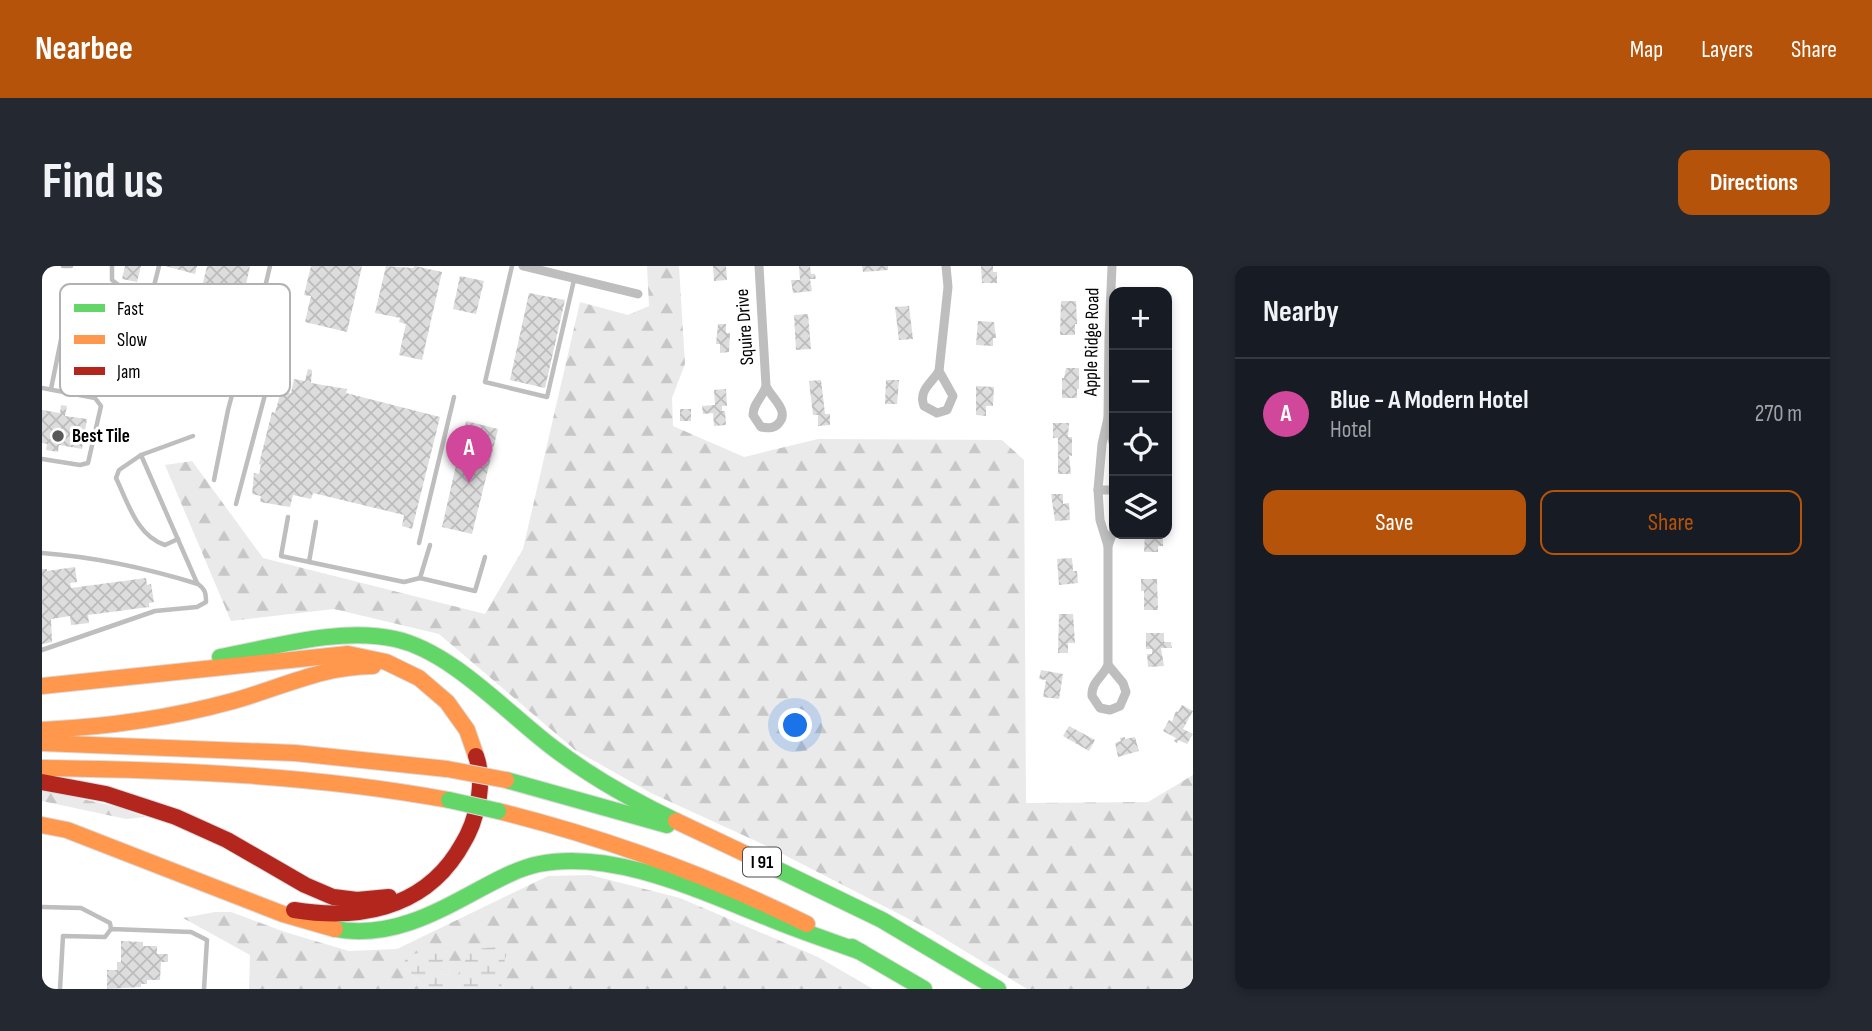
<!DOCTYPE html>
<meta charset="utf-8">
<style>
body{margin:0;font-family:"Sofia Sans Condensed",sans-serif;background:#242831;color:#f1f3f6}
.controls{position:absolute;right:21px;top:21px;display:grid;overflow:hidden;border-radius:14px;box-shadow:0 4px 10px #0003}
.controls button{width:63px;height:63px;display:grid;place-items:center;padding:0;border:0;border-bottom:2px solid #363941;background:#171b24;color:#f1f3f6;font:35px sans-serif}
.you{position:absolute;left:754px;top:460px;width:24px;height:24px;margin:-18px;border:5px solid #fff;border-radius:50%;background:#1a73e8;box-shadow:0 0 0 10px #1a73e833}
.badge{display:grid;place-items:center;width:46px;height:46px;border-radius:50%;background:#b45309;color:#fff;font-size:23px;font-weight:700}
.pin{position:absolute;translate:-50% -58px;filter:drop-shadow(0 2px 4px #0008)}
.pin::after{content:'';position:absolute;top:37px;width:24px;height:21px;background:inherit;clip-path:polygon(0 0,100% 0,50% 100%)}
.list{margin:0;padding:0;list-style:none}
h2{display:flex;justify-content:space-between;align-items:center;height:91px;margin:0;padding:0 28px;font-size:30px}
h2 small{font-size:23px;font-weight:400;color:#9ea1a6}
.list li{display:grid;grid-template-columns:46px 1fr auto;gap:21px;align-items:center;box-sizing:border-box;height:112px;padding:0 28px;border-top:2px solid #363941}
.list b{display:block;font-size:26px;white-space:nowrap}
.list p{margin:0;font-size:23px;white-space:nowrap;color:#9ea1a6}
.list em{font-size:23px;font-style:normal;color:#9ea1a6}
.actions{display:flex;gap:14px;padding:21px 28px}
.actions a{flex:1;padding:16px 0;border:2px solid #b45309;border-radius:14px;text-align:center;font-size:24px;color:#b45309}
.actions .main{background:#b45309;color:#fff}
.icon{flex:none;width:38px;height:38px;fill:none;stroke:currentColor;stroke-width:2;stroke-linecap:round;stroke-linejoin:round}
.map{position:relative;flex:none;width:1151px;height:723px;overflow:hidden;border-radius:14px}
header{display:flex;align-items:center;gap:42px;box-sizing:border-box;height:98px;padding:0 35px;background:#b45309;color:#fff}
header strong{font-size:33px}
nav{display:flex;gap:38px;margin-inline-start:auto;font-size:24px}
.intro{display:flex;align-items:center;justify-content:space-between;box-sizing:border-box;height:168px;padding:0 42px}
h1{margin:0;font-size:49px}
.button{padding:18px 32px;border-radius:14px;background:#b45309;color:#fff;font-size:24px;font-weight:700}
main{display:flex;gap:42px;padding:0 42px}
aside{flex:1;background:#171b24;border-radius:14px;box-shadow:0 4px 10px #0003}
.map>svg:first-child{display:block}
.forest{fill:url(#forest-firs)}
.wetland{fill:url(#wetland-marsh)}
.building{fill:url(#building-cross-hatch)}
.lines{fill:none;stroke-linecap:round;stroke-linejoin:round}
.fast-casing{stroke:#dbdbdb;stroke-width:18}
.slow-casing{stroke:#dbdbdb;stroke-width:18}
.jam-casing{stroke:#dbdbdb;stroke-width:18}
.lane{stroke:#bebebe;stroke-width:4.5}
.street{stroke:#bebebe;stroke-width:9}
.fast{stroke:#63d668;stroke-width:16}
.slow{stroke:#ff974d;stroke-width:16}
.jam{stroke:#b3261e;stroke-width:16}
.fast-bridge-casing{stroke:#dbdbdb;stroke-width:18;stroke-linecap:butt}
.slow-bridge-casing{stroke:#dbdbdb;stroke-width:18;stroke-linecap:butt}
.fast-bridge{stroke:#63d668;stroke-width:16}
.slow-bridge{stroke:#ff974d;stroke-width:16}
.poi-dot{fill:#595959;stroke:#fff;stroke-width:2.5}
.labels{text-anchor:middle;dominant-baseline:central;stroke-width:6;stroke-linejoin:round;paint-order:stroke}
.shield{fill:#fff;stroke:#4c4c4c;stroke-width:2}
.shield-label{font-size:18px;font-weight:bold;fill:#000}
.street-label{font-size:19px;fill:#000;stroke:#fff}
.poi-label{font-size:19px;font-weight:bold;fill:#000;stroke:#fff;text-anchor:start}
.key{fill:#fff;stroke:#b2b2b2;stroke-width:2}
.key-label{font-size:19px;fill:#000}
</style>
<header>
<strong>Nearbee</strong>
<nav><a>Map</a><a>Layers</a><a>Share</a></nav>
</header>
<div class="intro"><h1>Find us</h1><a class="button">Directions</a></div>
<main>
<div class="map">
<svg width="1151" height="723" viewBox="0 0 1151 723">
<defs>
<pattern id="forest-firs" width="22" height="20" patternUnits="userSpaceOnUse" patternTransform="scale(1.75)"><rect width="22" height="20" fill="#eaeaea"/><path d="M5 1l3.5 6h-7zM16 11l3.5 6h-7z" fill="#c7c7c7"/></pattern>
<pattern id="wetland-marsh" width="20" height="14" patternUnits="userSpaceOnUse" patternTransform="scale(1.75)"><rect width="20" height="14" fill="#eaeaea"/><path d="M1 5h8M5 5V1M11 12h8M15 12V8" fill="none" stroke="#c7c7c7"/></pattern>
<pattern id="building-cross-hatch" width="8" height="8" patternUnits="userSpaceOnUse" patternTransform="scale(1.75)"><rect width="8" height="8" fill="#ddd"/><path d="M0 0l8 8M0 8l8-8" fill="none" stroke="#bcbcbc"/></pattern>
</defs>
<rect width="100%" height="100%" fill="#fff"/>
<g class="forest">
<path d="M605,0H637L643,98L630,132L631,160L702,191L776,173L960,174L982,194L984,537L1106,536L1151,509V723H985L890,665L729,582L609,527L533,484L397,368L292,343L189,355L123,199L150,195L221,292L443,348L481,283L538,36L586,49L607,40Z"/>
<path d="M0,524L76,541L103,551L84,553L0,535Z"/>
<path d="M548,609L638,632L776,691L831,723H462L457,716L416,708L399,709L404,678L363,702L379,717V723H207L208,689L141,652L173,646H189L243,666L307,685L355,683L506,610Z"/>
</g>
<path class="wetland" d="M405,678L399,709L416,708L429,684L467,679L457,715L462,723H379V717L363,702V691Z"/>
<g class="building">
<path d="M83,0H99L95,16L80,13Z"/>
<path d="M123,0H155L153,8Z"/>
<path d="M165,0H208L203,23L199,26L180,22L171,28L159,25Z"/>
<path d="M269,0H320L305,66L263,56L269,30L262,29Z"/>
<path d="M344,0L371,2L373,0L400,6L380,94L357,89L364,58L357,56L358,52L333,47Z"/>
<path d="M671,0H684L685,14L672,15Z"/>
<path d="M757,0H768L769,8H773L774,13H768L770,25L751,27L749,14H758Z"/>
<path d="M820,0H846V4L821,6Z"/>
<path d="M939,0H951V6H955V17H940Z"/>
<path d="M418,10L442,15L434,48L411,43Z"/>
<path d="M487,27L523,34L503,122L468,114Z"/>
<path d="M1019,35H1034L1035,58H1033V69H1018Z"/>
<path d="M867,40L871,73L857,74L853,41Z"/>
<path d="M766,48L769,83L754,84L752,49Z"/>
<path d="M936,55L952,56L954,72H951V80L934,79Z"/>
<path d="M676,58H684V67H688L687,86L678,87V78H674Z"/>
<path d="M1024,102H1037V123H1035V132H1020V112H1022Z"/>
<path d="M266,103L270,104L269,117L305,123L304,127L398,151L370,263L360,260L362,249L271,227L269,233L251,229L248,241L218,236L219,230L210,228L212,207L217,208L219,199L217,198L230,146L233,147L239,125L249,127L252,113L263,115Z"/>
<path d="M779,114L783,148H788V159L776,160V149H771L767,115Z"/>
<path d="M844,114H857L855,138H843Z"/>
<path d="M934,120L952,121L951,140H944V150L934,149Z"/>
<path d="M684,123L685,140H680V145H683L684,159L672,160L671,147L661,148L660,140L673,139L672,124Z"/>
<path d="M19,139L25,140L23,150L45,153L40,183L17,179L16,186L4,184L5,178L0,177V144L18,147Z"/>
<rect x="638" y="143" width="11" height="12"/>
<path d="M424,155L456,163L430,268L400,261Z"/>
<path d="M1011,157H1027L1026,171H1030V190L1027,189L1029,208H1016V172H1011Z"/>
<path d="M1009,228H1021V238L1027,237L1028,254L1013,255Z"/>
<path d="M1103,268H1116V272H1121V280H1116V286H1102Z"/>
<path d="M1030,292L1031,305H1035L1036,317L1017,319L1015,293Z"/>
<path d="M33,301L35,316L28,317L29,322L104,312L105,319L109,318L112,336L107,337V341L46,349L47,357L29,359L28,350L9,353L10,376L0,378V303H5V305Z"/>
<path d="M1099,313H1115L1116,344H1102V325H1099Z"/>
<path d="M1017,348H1031L1033,377H1026V387H1016Z"/>
<path d="M1104,367H1122V376H1129L1130,382H1119L1122,400L1106,401L1105,388H1110V383H1104Z"/>
<path d="M999,404L1021,408L1017,433L1001,431L1004,414L997,413Z"/>
<path d="M1140,439L1151,445L1141,463L1151,468L1145,478L1136,474L1135,477L1132,475L1134,472L1121,465L1127,454L1130,456L1134,445L1136,446Z"/>
<path d="M1027,460L1053,474L1047,485L1021,470Z"/>
<path d="M1083,471V473L1093,471L1097,485L1076,491L1073,477L1079,475L1078,472Z"/>
<path d="M79,675L101,676V680H115V688H126V696H119L118,714H105V718H99V721L65,723V704H75V696H79Z"/>
</g>
<g class="lines">
<g class="fast-casing">
<g id="fast">
<path d="M178,391C233,381 297,361 353,373C409,385 465,447 510,481C549,511 590,534 634,555"/>
<path d="M464,514L625,559"/>
<path d="M718,595L840,654L956,723"/>
<path d="M293,663C347,673 392,648 438,623C457,613 477,602 497,598C572,583 660,626 729,653C758,665 789,675 819,686"/>
<path d="M810,681L882,723"/>
</g>
</g>
<g class="slow-casing">
<g id="slow">
<path d="M0,420L306,388L344,396L377,412L405,436L425,464L434,490"/>
<path d="M0,464C65,461 129,452 191,435C238,422 281,400 331,400"/>
<path d="M0,477L253,487L405,503"/>
<path d="M0,502C137,504 272,509 407,534"/>
<path d="M456,545C564,572 666,609 765,658"/>
<path d="M634,555L727,599"/>
<path d="M0,559L25,564L241,648L293,663"/>
</g>
</g>
<g class="jam-casing">
<g id="jam">
<path d="M0,516L64,528L134,551L185,574L263,619L291,631L315,634L347,631"/>
<path d="M252,644C314,654 378,644 415,587C423,574 429,564 433,549C438,531 441,509 434,490"/>
</g>
</g>
<g class="lane">
<path d="M21,0H29"/>
<path d="M70,0V14L79,21L216,51"/>
<path d="M470,0L443,116L505,131L532,14"/>
<path d="M110,28L117,0"/>
<path d="M208,85L228,0"/>
<path d="M0,122L53,132L59,140L46,197L38,199L0,193"/>
<path d="M9,123L25,44"/>
<path d="M151,170L99,189L155,317"/>
<path d="M99,189L77,204L74,212C86,237 95,270 123,279L136,273"/>
<path d="M172,214L186,144L202,84"/>
<path d="M194,238L233,91"/>
<path d="M246,251L239,290L362,316L378,312"/>
<path d="M377,277L412,131"/>
<path d="M388,279L378,312L433,325L443,291"/>
<path d="M0,287C54,291 104,302 156,318C163,323 164,327 164,336L155,341L113,345L0,384"/>
<path d="M267,296L274,256"/>
<path d="M0,641L39,642L68,657L69,663"/>
<path d="M18,723L21,670L63,671L69,663L149,666L165,674L162,723"/>
</g>
<g class="street">
<path d="M481,0L596,28"/>
<path d="M717,0L724,120C721,131 711,137 711,149L719,161C725,162 731,163 736,158C749,145 729,132 724,120"/>
<path d="M1070,0L1067,72L1066,152L1072,181"/>
<path d="M897,105L911,130L905,144L895,147L882,140C876,124 890,117 897,105Z"/>
<path d="M897,105L906,21L904,0"/>
<path d="M1056,224H1072"/>
<path d="M1066,280L1072,263"/>
<path d="M1066,399V280L1058,254L1056,224L1060,178L1066,152"/>
<path d="M1066,399L1081,417L1084,426L1078,440L1068,444L1058,442L1050,430C1049,416 1061,411 1066,399Z"/>
</g>
<use href="#fast" class="fast"/>
<use href="#slow" class="slow"/>
<use href="#jam" class="jam"/>
<g class="fast-bridge-casing">
<path id="fast-bridge" d="M407,534L456,545"/>
</g>
<g class="slow-bridge-casing">
<path id="slow-bridge" d="M405,503L464,514"/>
</g>
<use href="#fast-bridge" class="fast-bridge"/>
<use href="#slow-bridge" class="slow-bridge"/>
</g>
<circle class="poi-dot" cx="16" cy="170" r="7"/>
<g class="labels">
<rect class="shield" x="701" y="581.5" width="38" height="29" rx="5"/>
<g class="shield-label">
<text x="720" y="596">I 91</text>
</g>
<g class="street-label">
<text transform="translate(703 61) rotate(-94)">Squire Drive</text>
<text transform="translate(1050 76) rotate(-89)">Apple Ridge Road</text>
</g>
<g class="poi-label">
<text x="30" y="170">Best Tile</text>
</g>
</g>
<rect x="18" y="18" width="230" height="112" rx="10" class="key"/>
<rect x="32" y="38" width="31" height="8" fill="#63d668"/>
<rect x="32" y="69" width="31" height="9" fill="#ff974d"/>
<rect x="32" y="101" width="31" height="8" fill="#b3261e"/>
<g class="key-label">
<text x="75" y="49">Fast</text>
<text x="75" y="80">Slow</text>
<text x="75" y="112">Jam</text>
</g>
</svg>
<div class="controls">
<button>+</button>
<button>−</button>
<button><svg class="icon" aria-label="locate" viewBox="0 0 24 24"><circle cx="12" cy="12" r="6"/><path d="M12 2v4M12 18v4M2 12h4M18 12h4"/></svg></button>
<button><svg class="icon" aria-label="layers" viewBox="0 0 24 24"><path d="M12 4l9 5-9 5-9-5zM3 14l9 5 9-5"/></svg></button>
</div>
<div class="you"></div>
<div class="pin badge" style="left:427px;top:217px;background:#d1479c">A</div>
</div>
<aside>
<h2>Nearby<small></small></h2>
<ul class="list">
<li><span class="badge" style="background:#d1479c">A</span><div><b>Blue - A Modern Hotel</b><p>Hotel</p></div><em>270 m</em></li>
</ul>
<div class="actions"><a class="main">Save</a><a>Share</a></div>
</aside>
</main>
